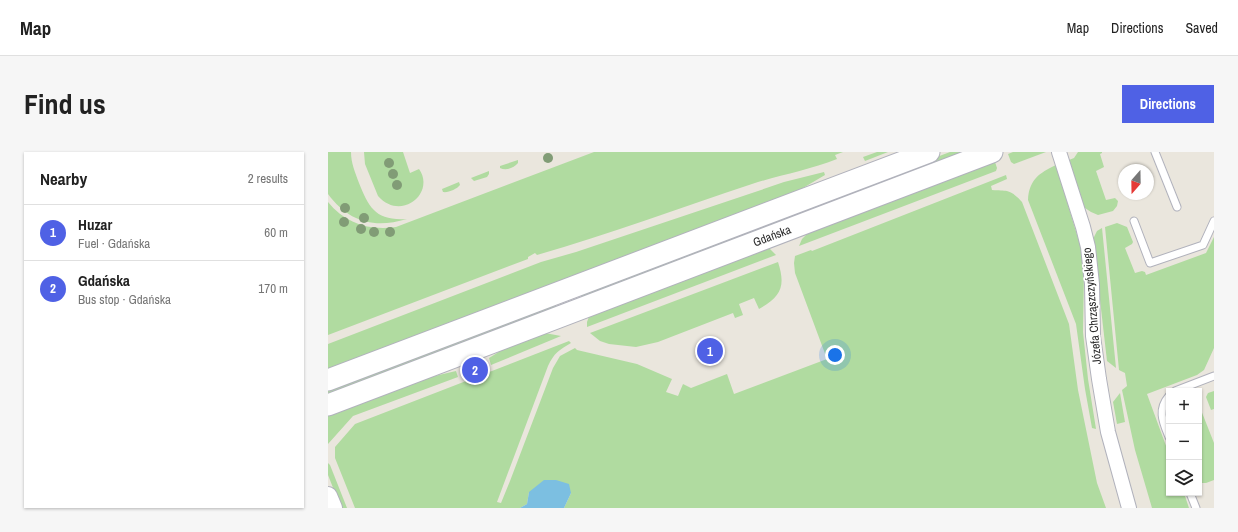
<!DOCTYPE html>
<meta charset="utf-8">
<style>
body{margin:0;font-family:"Archivo Narrow",sans-serif;background:#f6f6f6;color:#222}
.controls{position:absolute;right:12px;bottom:12px;display:grid;overflow:hidden;border-radius:0px;box-shadow:0 1px 3px #0004}
.controls button{width:36px;height:36px;display:grid;place-items:center;padding:0;border:0;border-bottom:1px solid #e0e0e0;background:#fff;color:#222;font:20px sans-serif}
.compass{position:absolute;left:790px;top:12px;width:36px;height:36px;border-radius:50%;background:#fff;box-shadow:0 1px 3px #0004;rotate:200deg}
.you{position:absolute;left:507px;top:203px;width:14px;height:14px;margin:-10px;border:3px solid #fff;border-radius:50%;background:#1a73e8;box-shadow:0 0 0 6px #1a73e833}
.badge{display:grid;place-items:center;width:26px;height:26px;border-radius:50%;background:#4f61e5;color:#fff;font-size:13px;font-weight:700}
.pin{position:absolute;translate:-50% -50%;border:2px solid #fff;box-shadow:0 1px 4px #0006}
.list{margin:0;padding:0;list-style:none}
h2{display:flex;justify-content:space-between;align-items:center;height:52px;margin:0;padding:0 16px;font-size:17px}
h2 small{font-size:13px;font-weight:400;color:#767676}
.list li{display:grid;grid-template-columns:26px 1fr auto;gap:12px;align-items:center;box-sizing:border-box;height:56px;padding:0 16px;border-top:1px solid #e0e0e0}
.list b{display:block;font-size:15px;white-space:nowrap}
.list p{margin:0;font-size:13px;white-space:nowrap;color:#767676}
.list em{font-size:13px;font-style:normal;color:#767676}
.icon{flex:none;width:22px;height:22px;fill:none;stroke:currentColor;stroke-width:2;stroke-linecap:round;stroke-linejoin:round}
.map{position:relative;flex:none;width:886px;height:356px;overflow:hidden;border-radius:0px}
header{display:flex;align-items:center;gap:24px;box-sizing:border-box;height:56px;padding:0 20px;background:#fff;border-bottom:1px solid #e0e0e0}
header strong{font-size:19px}
nav{display:flex;gap:22px;margin-inline-start:auto;font-size:14px}
.intro{display:flex;align-items:center;justify-content:space-between;box-sizing:border-box;height:96px;padding:0 24px}
h1{margin:0;font-size:28px}
.button{padding:10px 18px;border-radius:0px;background:#4f61e5;color:#fff;font-size:14px;font-weight:700}
main{display:flex;gap:24px;padding:0 24px}
aside{flex:1;background:#fff;border-radius:0px;box-shadow:0 1px 3px #0004}
.map>svg:first-child{display:block}
.green{fill:#b0dba0}
.water{fill:#7cbfe1}
.lines{fill:none;stroke-linecap:round;stroke-linejoin:round}
.service-casing{stroke:#b1b2bc;stroke-width:9}
.minor-casing{stroke:#b1b2bc;stroke-width:16}
.tertiary-casing{stroke:#b1b2bc;stroke-width:20}
.secondary-casing{stroke:#b1b2bc;stroke-width:23}
.service{stroke:#fff;stroke-width:7}
.minor{stroke:#fff;stroke-width:14}
.tertiary{stroke:#fff;stroke-width:18}
.secondary{stroke:#fff;stroke-width:21}
.tree{fill:#819c76}
.labels{text-anchor:middle;dominant-baseline:central;stroke-width:3.5;stroke-linejoin:round;paint-order:stroke}
.street-label{font-size:12px;fill:#2a2a2a;stroke:#fff}
</style>
<header>
<strong>Map</strong>
<nav><a>Map</a><a>Directions</a><a>Saved</a></nav>
</header>
<div class="intro"><h1>Find us</h1><a class="button">Directions</a></div>
<main>
<aside>
<h2>Nearby<small>2 results</small></h2>
<ul class="list">
<li><span class="badge">1</span><div><b>Huzar</b><p>Fuel · Gdańska</p></div><em>60 m</em></li>
<li><span class="badge">2</span><div><b>Gdańska</b><p>Bus stop · Gdańska</p></div><em>170 m</em></li>
</ul>
</aside>
<div class="map">
<svg width="886" height="356" viewBox="0 0 886 356">
<rect width="100%" height="100%" fill="#eae6dd"/>
<g class="green">
<path d="M0,0H23C23,11 27,20 31,31C41,56 48,69 79,67C46,77 21,70 0,42Z"/>
<path d="M36,0H75L82,21L91,17C108,41 73,70 50,44L37,12Z"/>
<path d="M266,0H515L507,3L509,7C481,18 452,23 424,32C352,56 281,82 209,103L207,101L200,105V107L0,183V50C17,71 41,79 68,75Z"/>
<path d="M549,0H560L537,9L535,5Z"/>
<path d="M622,0H643L254,146L253,143L460,61Z"/>
<path d="M685,0H718L686,12L683,10L680,2Z"/>
<path d="M750,0H774V1L772,2L776,15L768,19L778,48L787,46L790,49L789,54L785,59L770,63L763,60L757,56L755,53L741,8L746,6Z"/>
<path d="M666,7L669,16L668,19L471,94L474,87L482,79Z"/>
<path d="M190,8V11C186,16 178,19 172,16V14Z"/>
<path d="M728,13L753,96L756,119L755,180L760,227L768,277L764,276L757,237L748,172L700,48C701,28 711,21 728,13Z"/>
<path d="M161,19V22L159,25L146,29L143,26Z"/>
<path d="M496,20L497,23L458,46L0,220V192L213,110L248,100L427,40L456,30Z"/>
<path d="M678,23L679,27L663,34L664,38C680,39 682,37 694,50L741,172L750,238L769,331L778,356H236L243,341L201,340L199,352L192,356H27L7,306V295L27,272L241,189L243,191C231,198 226,201 220,214L169,350L173,351L182,329L225,216L232,204L247,196L249,198L309,212L344,227L338,240L350,244L355,232L363,236L399,222L406,242L499,207L467,121L466,111L467,104L483,98L484,99Z"/>
<path d="M131,30L132,33C129,37 120,41 115,40L114,37Z"/>
<path d="M789,71L799,75L805,90L804,92L797,96L807,121L814,119L817,120L818,123L878,101L886,85V196L876,218L869,223L819,242L841,302V341H856L861,356H824L807,298L794,238L799,234L797,221L791,218L777,75Z"/>
<path d="M774,76L788,216L779,209L765,87L769,79Z"/>
<path d="M437,96L442,97L448,103L259,175V170L262,162Z"/>
<path d="M450,110C458,135 453,144 431,157L426,146L411,152L415,163L407,166L405,161L330,190L308,195L281,192L272,189L262,181Z"/>
<path d="M227,152L229,155L0,245V236Z"/>
<path d="M217,181L233,184L163,213L161,206L187,190Z"/>
<path d="M128,219L130,225L25,264L0,292V263L2,260L77,231Z"/>
<path d="M886,239V257L883,258L878,245L880,241Z"/>
<path d="M792,241L797,270L789,272L785,250Z"/>
<path d="M871,253L886,291V328L878,331H871V324L874,323L871,315Z"/>
<path d="M0,311L2,313L19,356H13L0,323Z"/>
</g>
<path class="water" d="M216,328H228L241,332L243,341L236,356H192L199,352L201,340Z"/>
<g class="lines">
<g class="service-casing">
<g id="service">
<path d="M827,0L849,55"/>
<path d="M806,69L822,111L875,93L886,69"/>
<path d="M847,239L886,224"/>
<path d="M841,244C829,258 835,270 841,285"/>
<path d="M862,341L868,356"/>
</g>
</g>
<g class="minor-casing">
<path id="minor" d="M731,0L755,75L760,95L764,132L765,184L771,227L780,280L801,356"/>
</g>
<g class="tertiary-casing">
<path id="tertiary" d="M0,344L5,356"/>
</g>
<g class="secondary-casing">
<g id="secondary">
<path d="M0,228L601,0"/>
<path d="M0,253L664,0"/>
</g>
</g>
<use href="#service" class="service"/>
<use href="#minor" class="minor"/>
<use href="#tertiary" class="tertiary"/>
<use href="#secondary" class="secondary"/>
</g>
<g class="tree">
<circle cx="220" cy="6" r="5"/>
<circle cx="61" cy="11" r="5"/>
<circle cx="65" cy="22" r="5"/>
<circle cx="69" cy="33" r="5"/>
<circle cx="17" cy="56" r="5"/>
<circle cx="36" cy="66" r="5"/>
<circle cx="16" cy="70" r="5"/>
<circle cx="33" cy="77" r="5"/>
<circle cx="46" cy="80" r="5"/>
<circle cx="62" cy="80" r="5"/>
</g>
<g class="labels">
<g class="street-label">
<text transform="translate(444 84) rotate(-21)">Gdańska</text>
<text transform="translate(764 154) rotate(-95)">Józefa Chrząszczyńskiego</text>
</g>
</g>
</svg>
<div class="controls">
<button>+</button>
<button>−</button>
<button><svg class="icon" aria-label="layers" viewBox="0 0 24 24"><path d="M12 4l9 5-9 5-9-5zM3 14l9 5 9-5"/></svg></button>
</div>
<svg class="compass" viewBox="-18 -18 36 36"><path d="M0-13l5 13h-10z" fill="#e53935"/><path d="M0 13l5-13h-10z" fill="#767676"/></svg>
<div class="you"></div>
<div class="pin badge" style="left:382px;top:199px">1</div>
<div class="pin badge" style="left:147px;top:218px">2</div>
</div>
</main>
